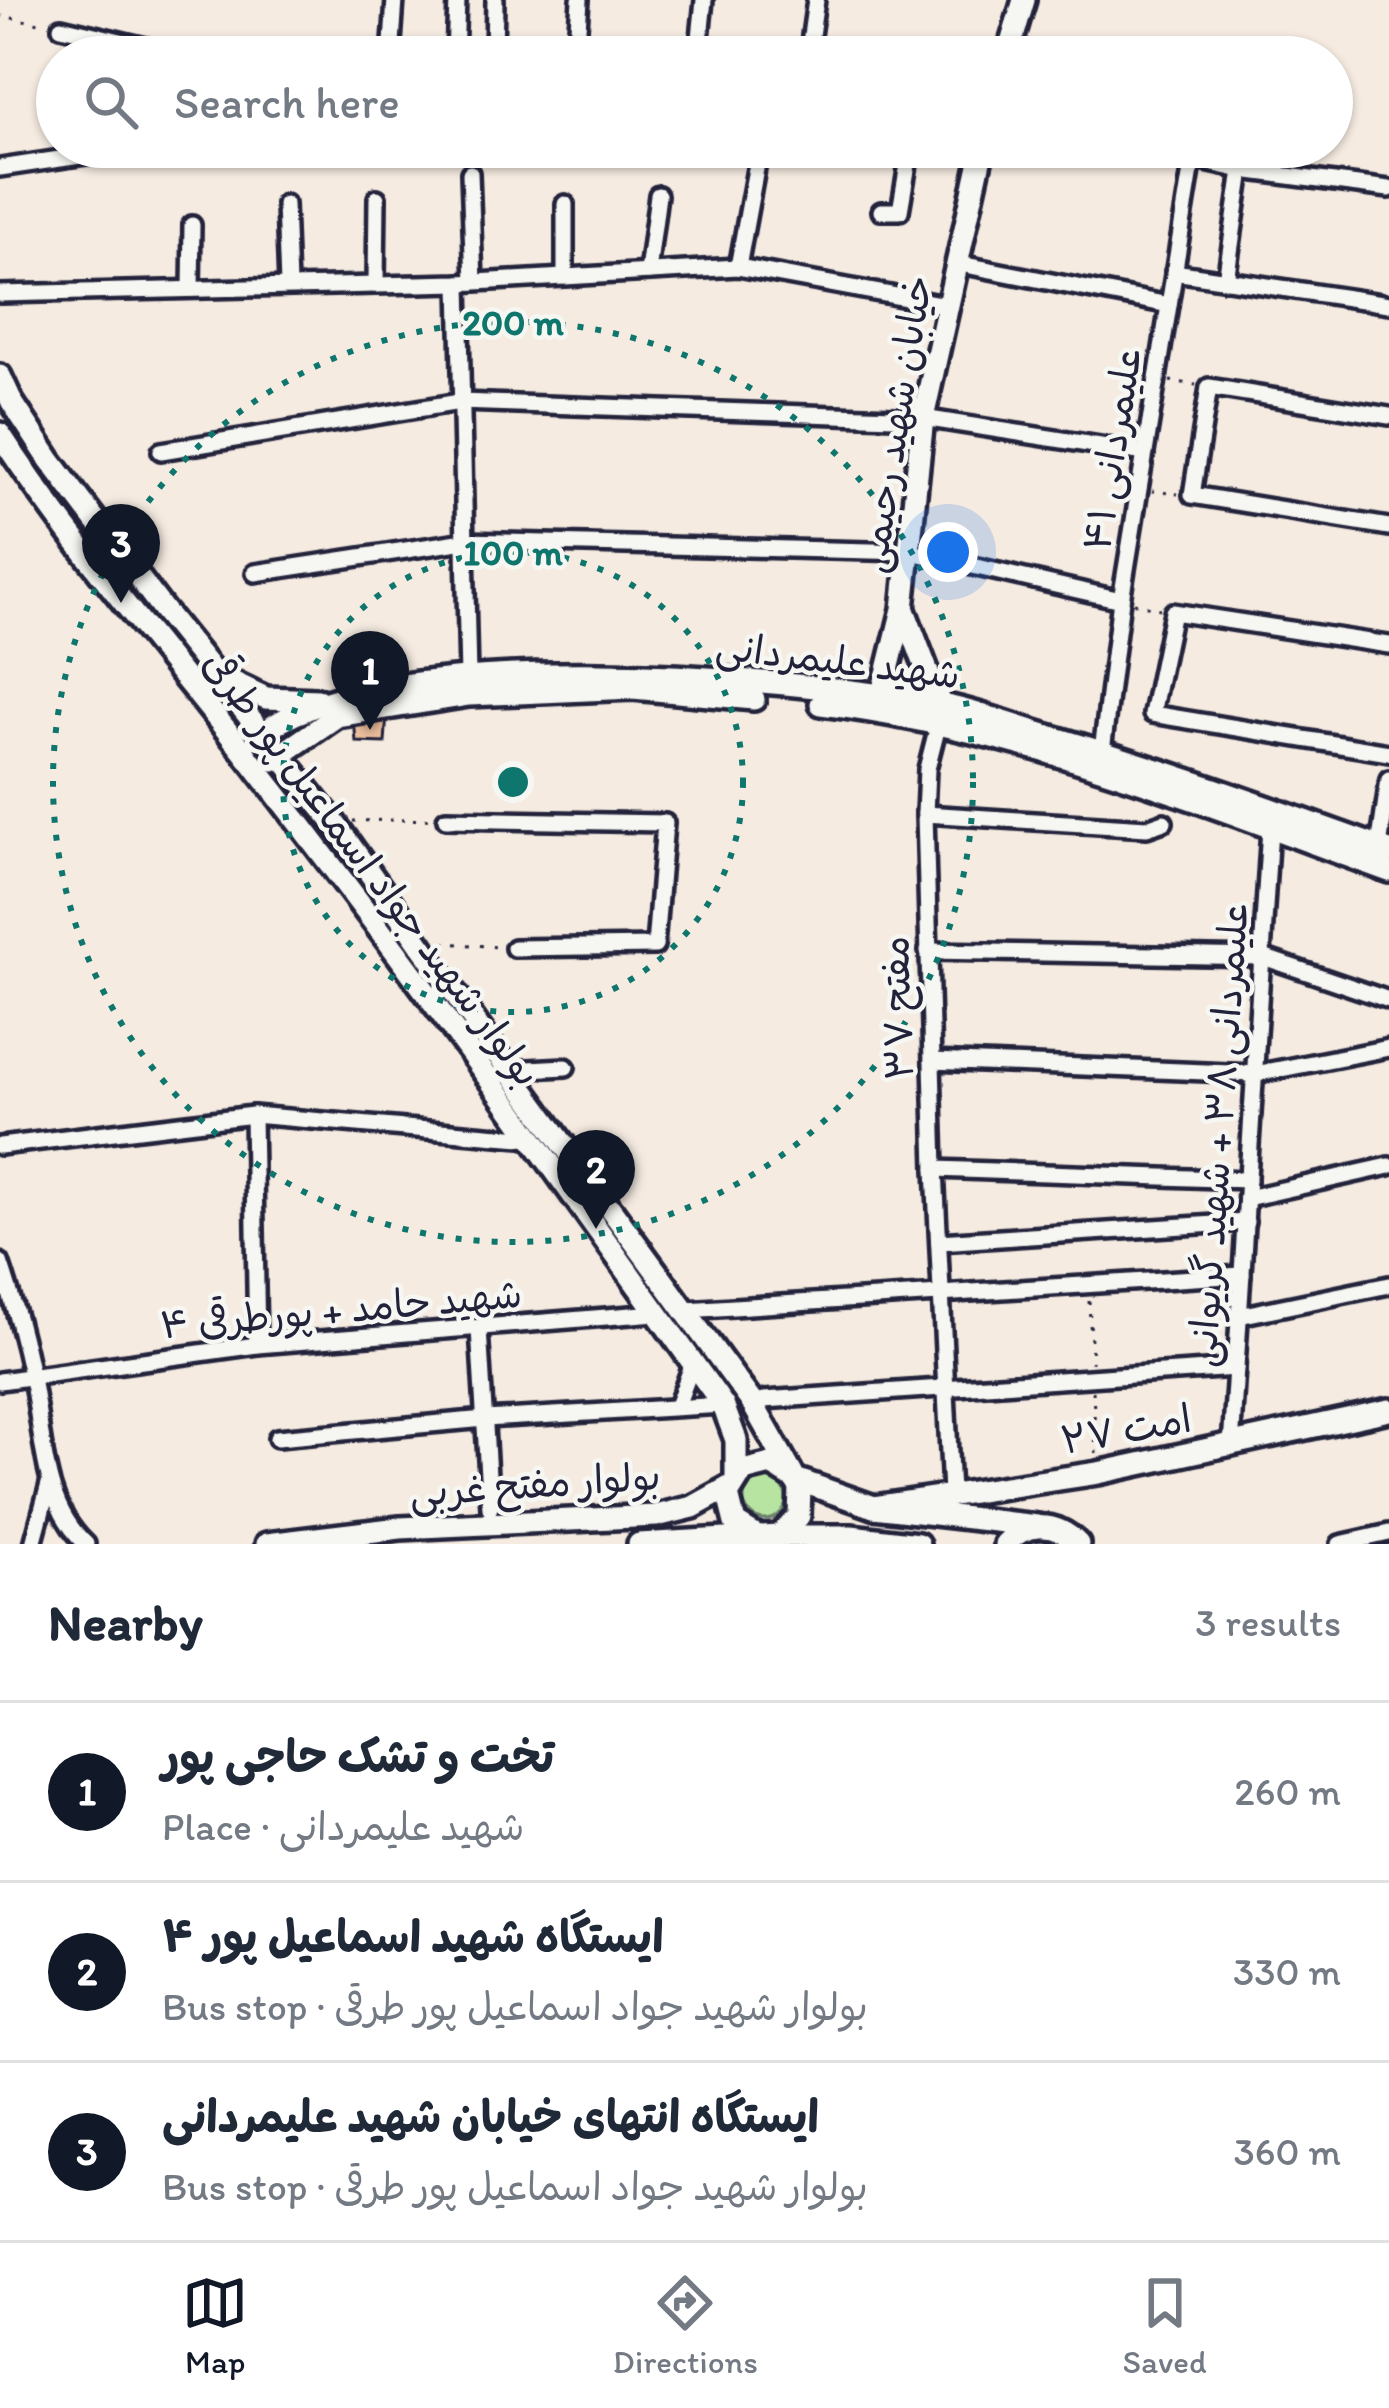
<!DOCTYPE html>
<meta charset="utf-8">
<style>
body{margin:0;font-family:Itim,"Playpen Sans Arabic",sans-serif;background:#f6f6f7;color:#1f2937}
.you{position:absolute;left:948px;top:552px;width:42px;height:42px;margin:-30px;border:9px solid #fff;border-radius:50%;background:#1a73e8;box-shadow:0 0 0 18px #1a73e833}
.badge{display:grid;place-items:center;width:78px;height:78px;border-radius:50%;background:#111827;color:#fff;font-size:39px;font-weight:700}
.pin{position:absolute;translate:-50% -99px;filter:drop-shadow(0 3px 6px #0008)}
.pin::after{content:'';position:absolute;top:63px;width:42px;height:36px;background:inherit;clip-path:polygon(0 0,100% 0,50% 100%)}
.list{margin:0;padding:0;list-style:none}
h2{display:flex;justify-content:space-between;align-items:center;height:156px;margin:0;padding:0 48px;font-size:51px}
h2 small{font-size:39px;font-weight:400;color:#747a83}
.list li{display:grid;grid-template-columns:78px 1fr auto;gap:36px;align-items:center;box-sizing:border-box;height:180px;padding:0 48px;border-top:3px solid #e0e1e3}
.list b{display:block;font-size:45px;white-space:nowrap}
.list p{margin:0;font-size:39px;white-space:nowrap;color:#747a83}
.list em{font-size:39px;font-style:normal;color:#747a83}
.icon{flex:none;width:66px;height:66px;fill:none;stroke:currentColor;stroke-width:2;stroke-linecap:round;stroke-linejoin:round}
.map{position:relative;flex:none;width:1389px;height:1544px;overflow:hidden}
.search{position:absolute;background:#fff;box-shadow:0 3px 9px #0004;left:36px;right:36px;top:36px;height:132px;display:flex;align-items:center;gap:30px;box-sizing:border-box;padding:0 42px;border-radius:66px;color:#747a83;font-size:45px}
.sheet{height:696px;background:#fff}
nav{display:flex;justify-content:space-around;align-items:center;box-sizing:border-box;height:168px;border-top:3px solid #e0e1e3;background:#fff;font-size:33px;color:#747a83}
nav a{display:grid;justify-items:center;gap:6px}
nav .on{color:#111827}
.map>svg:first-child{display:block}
.green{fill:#b8e4a2;stroke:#6d836e;stroke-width:3}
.building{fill:#efc09f;stroke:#22223b;stroke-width:3}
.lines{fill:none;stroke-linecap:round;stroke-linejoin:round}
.street-casing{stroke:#22223b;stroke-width:24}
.secondary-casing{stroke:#22223b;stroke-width:30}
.path{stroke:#22223b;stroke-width:3;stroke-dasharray:3 9;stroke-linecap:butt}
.street{stroke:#f6f6f2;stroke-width:15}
.secondary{stroke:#f6f6f2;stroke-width:21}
.ring{fill:none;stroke:#0f766e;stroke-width:6;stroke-dasharray:6 12}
.labels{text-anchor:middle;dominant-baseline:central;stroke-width:9;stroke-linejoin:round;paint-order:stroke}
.street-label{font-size:39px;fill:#22223b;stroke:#f6f6f2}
.centre{fill:#0f766e;stroke:#f6f6f2;stroke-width:6}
.ring-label{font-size:36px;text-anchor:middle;font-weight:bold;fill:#0f766e;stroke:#f6f6f2;stroke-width:9;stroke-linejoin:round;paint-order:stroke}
</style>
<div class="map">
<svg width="1389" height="1544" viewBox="0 0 1389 1544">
<rect width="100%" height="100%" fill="#f5ebe1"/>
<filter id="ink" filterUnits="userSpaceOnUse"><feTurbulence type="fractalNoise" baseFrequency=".00833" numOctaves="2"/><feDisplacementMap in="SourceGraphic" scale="24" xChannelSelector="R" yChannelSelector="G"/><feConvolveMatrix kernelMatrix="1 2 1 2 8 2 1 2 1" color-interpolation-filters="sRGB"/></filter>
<g filter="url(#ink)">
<circle class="green" cx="765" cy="1499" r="21"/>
<path class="building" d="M387,713L385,743L356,742L354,718Z"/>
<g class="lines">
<g class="street-casing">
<g id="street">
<path d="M61,27L188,57"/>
<path d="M391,57L395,0"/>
<path d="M455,57L457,0"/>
<path d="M494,57L495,0"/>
<path d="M576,57L580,0"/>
<path d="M698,57L704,0"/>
<path d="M808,57L816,0"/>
<path d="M1138,147L1242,170L1389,189"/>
<path d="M0,168L140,147"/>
<path d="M470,173L474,282"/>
<path d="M285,204L288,285"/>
<path d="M565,204V277"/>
<path d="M881,211H900L911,147"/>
<path d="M955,263L1169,305"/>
<path d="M738,267L760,147"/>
<path d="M648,272L658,195"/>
<path d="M1174,272L1389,304"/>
<path d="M1226,280L1242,170"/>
<path d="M459,283L468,677"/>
<path d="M376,284L377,198"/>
<path d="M191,289L192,225"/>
<path d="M0,294L459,283L738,267L945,305"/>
<path d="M1389,416L1209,387L1192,495L1389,527"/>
<path d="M161,451L460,402L923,418L1145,453"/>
<path d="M255,573L465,541L911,552L1121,600"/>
<path d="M1389,645L1173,612L1152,714L1389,753"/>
<path d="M939,722L927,769L925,814L935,1169L951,1493"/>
<path d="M1102,751L1121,600L1193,158"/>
<path d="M925,814L1147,828L1164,822"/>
<path d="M446,819L665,823L655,946L514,948"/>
<path d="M1379,847L1389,779"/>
<path d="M928,951L1263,957L1389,1000"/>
<path d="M932,1061L1255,1074L1389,1048"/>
<path d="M509,1070L566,1067"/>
<path d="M253,1115L257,1345"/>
<path d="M0,1146L253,1115L533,1139"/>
<path d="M935,1169L1248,1180"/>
<path d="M1247,1198L1389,1166"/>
<path d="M939,1242L1246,1222"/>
<path d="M0,1262C13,1300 24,1340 32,1379C44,1434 41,1503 86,1544"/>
<path d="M686,1310L1242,1275"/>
<path d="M1239,1316L1389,1285"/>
<path d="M479,1329L490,1508"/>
<path d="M0,1381L257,1345L656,1313"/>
<path d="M764,1400L1236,1368"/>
<path d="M677,1406L693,1363"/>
<path d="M277,1438L485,1419L723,1405"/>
<path d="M1231,1447L1270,828"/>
<path d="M33,1544L49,1484"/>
<path d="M1340,1544L1389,1533"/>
</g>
</g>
<g class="secondary-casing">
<g id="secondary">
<path d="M1007,57L1024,0"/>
<path d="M0,376L12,402L50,460L164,611L333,821L509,1070L751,1401L800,1488L799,1516L779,1536L639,1544"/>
<path d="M0,434C78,554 173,660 260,773C421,979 571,1193 723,1405L736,1440V1478"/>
<path d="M904,610L940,704L939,716"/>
<path d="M222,677L266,698L318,700"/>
<path d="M821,704C1017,727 1205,804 1389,871"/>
<path d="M879,706L903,609L923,418L983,147"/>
<path d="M257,738C369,639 792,677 937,704C976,711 1014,726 1052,737C1165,770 1278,811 1389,851"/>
<path d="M273,760L337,716L469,695L633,688L754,699"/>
<path d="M874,1507L1098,1473L1389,1410"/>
<path d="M779,1536H851L918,1544"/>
<path d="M759,1538L735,1523L728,1495L743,1471L771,1464L795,1479L874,1507L1037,1526"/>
<path d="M267,1544L400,1528L656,1516L693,1507L731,1486"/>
<path d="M1005,1544C1027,1521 1056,1521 1078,1544"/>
</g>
</g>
<g class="path">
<path d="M0,16L46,24"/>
<path d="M1170,381L1196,385"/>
<path d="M1152,491L1178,494"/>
<path d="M1134,603L1160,609"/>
<path d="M353,821L434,819"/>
<path d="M444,943L500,947"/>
<path d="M1089,1301L1092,1363"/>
<path d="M1093,1391L1096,1453"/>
</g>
<use href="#street" class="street"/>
<use href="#secondary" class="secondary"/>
</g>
</g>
<g class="ring">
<circle cx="513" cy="782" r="230"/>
<circle cx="513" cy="782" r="460"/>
</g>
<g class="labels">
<g class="street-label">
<text transform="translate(895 424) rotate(-81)">خیابان شهید رحیمی</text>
<text transform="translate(1112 449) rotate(-81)">علیمردانی ۴۱</text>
<text transform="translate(838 660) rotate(7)">شهید علیمردانی</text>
<text transform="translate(372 868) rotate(53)">بولوار شهید جواد اسماعیل پور طرقی</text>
<text transform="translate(897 1008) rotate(-92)">مفتح ۳۷</text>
<text transform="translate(1218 1135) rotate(-86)">علیمردانی ۳۸ + شهید گریوانی</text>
<text transform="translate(341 1309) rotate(-5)">شهید حامد + پورطرقی ۴</text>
<text transform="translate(1126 1429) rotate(-10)">امت ۲۷</text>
<text transform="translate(535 1484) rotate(-4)">بولوار مفتح غربی</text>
</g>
</g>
<circle cx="513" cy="782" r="18" class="centre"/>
<g class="ring-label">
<text x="513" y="335">200 m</text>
<text x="513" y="565">100 m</text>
</g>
</svg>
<div class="you"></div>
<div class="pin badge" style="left:370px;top:730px">1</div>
<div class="pin badge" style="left:596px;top:1229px">2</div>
<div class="pin badge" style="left:121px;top:603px">3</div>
<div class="search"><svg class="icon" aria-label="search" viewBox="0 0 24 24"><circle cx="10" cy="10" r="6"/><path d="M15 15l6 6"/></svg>Search here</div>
</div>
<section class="sheet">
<h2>Nearby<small>3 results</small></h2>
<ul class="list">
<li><span class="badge">1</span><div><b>تخت و تشک حاجی پور</b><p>Place · شهید علیمردانی</p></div><em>260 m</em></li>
<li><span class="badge">2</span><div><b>ایستگاه شهید اسماعیل پور ۴</b><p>Bus stop · بولوار شهید جواد اسماعیل پور طرقی</p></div><em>330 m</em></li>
<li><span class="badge">3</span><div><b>ایستگاه انتهای خیابان شهید علیمردانی</b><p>Bus stop · بولوار شهید جواد اسماعیل پور طرقی</p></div><em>360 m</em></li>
</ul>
</section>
<nav>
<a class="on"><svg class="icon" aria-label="map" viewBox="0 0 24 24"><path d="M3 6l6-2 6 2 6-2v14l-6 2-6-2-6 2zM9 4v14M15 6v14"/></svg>Map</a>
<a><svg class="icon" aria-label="directions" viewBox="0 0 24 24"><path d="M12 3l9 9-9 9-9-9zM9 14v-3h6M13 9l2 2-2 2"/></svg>Directions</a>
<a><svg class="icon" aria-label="saved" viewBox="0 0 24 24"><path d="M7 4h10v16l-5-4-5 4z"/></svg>Saved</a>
</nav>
